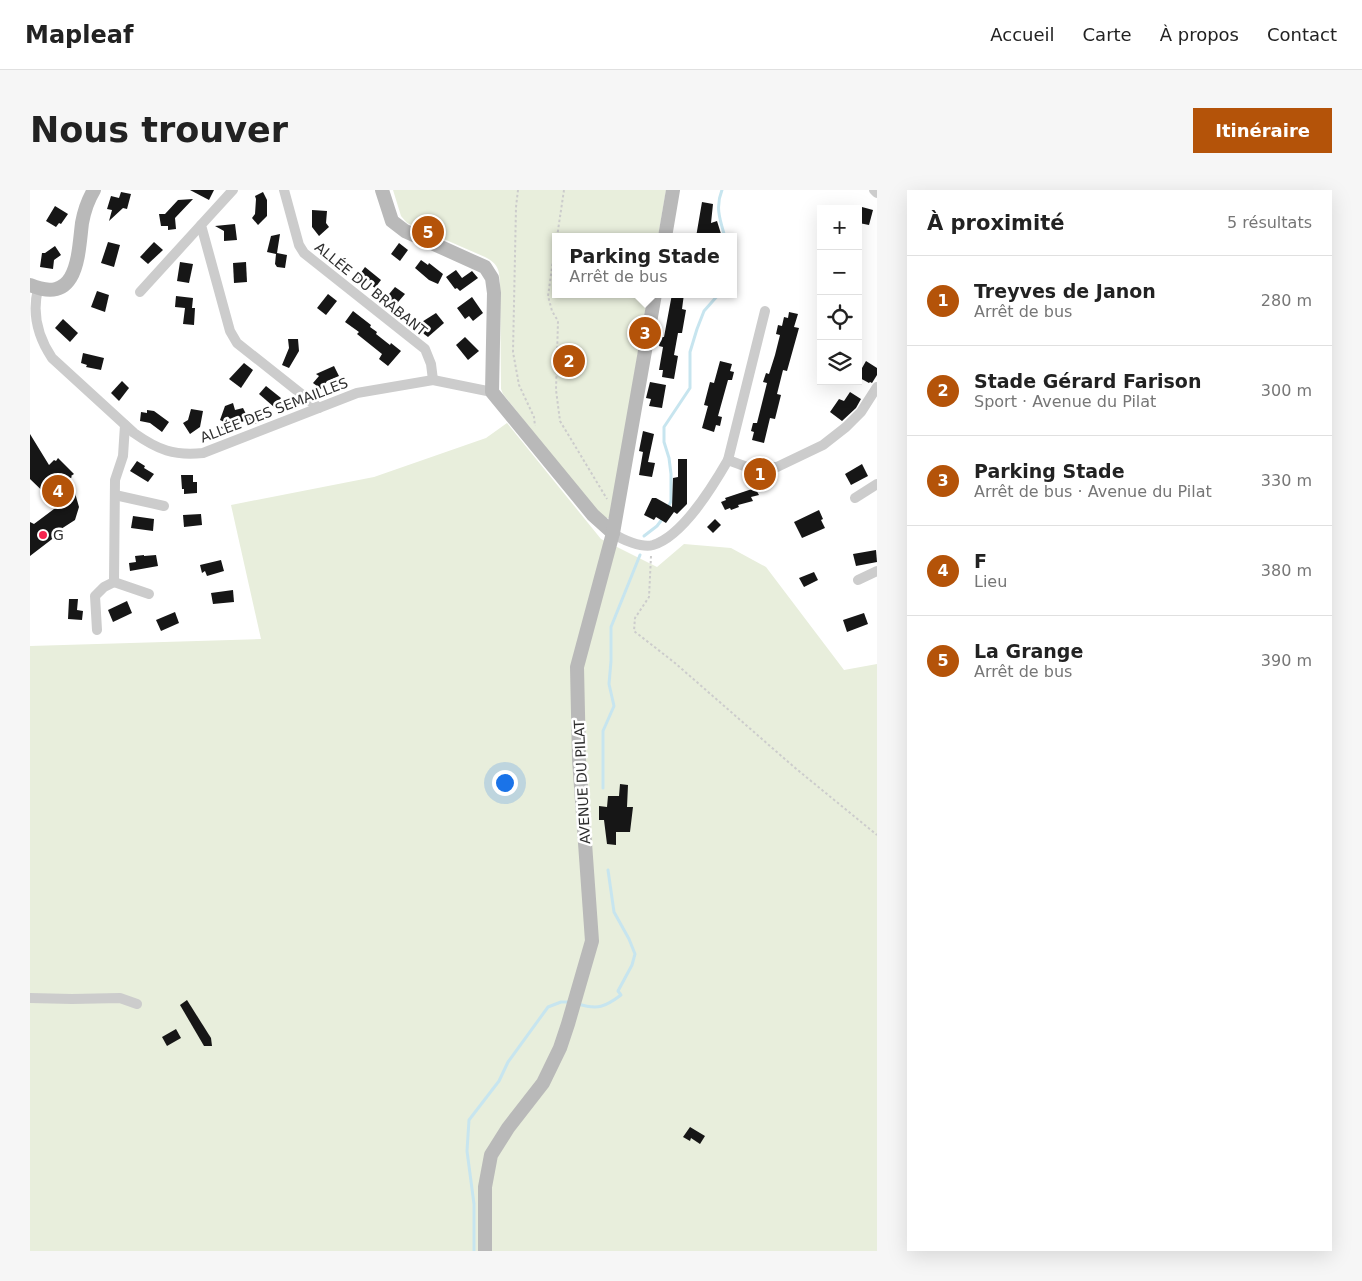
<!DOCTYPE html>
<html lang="fr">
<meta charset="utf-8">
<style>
body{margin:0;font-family:"DejaVu Sans",sans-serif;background:#f6f6f6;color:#222}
.controls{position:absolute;right:15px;top:15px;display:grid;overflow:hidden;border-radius:0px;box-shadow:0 5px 20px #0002}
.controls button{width:45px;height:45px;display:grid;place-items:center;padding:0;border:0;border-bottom:1px solid #e0e0e0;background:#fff;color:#222;font:25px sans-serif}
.you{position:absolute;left:474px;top:592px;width:18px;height:18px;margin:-12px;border:4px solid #fff;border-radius:50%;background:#1a73e8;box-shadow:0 0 0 8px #1a73e833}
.badge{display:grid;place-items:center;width:32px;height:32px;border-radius:50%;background:#b45309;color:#fff;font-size:16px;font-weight:700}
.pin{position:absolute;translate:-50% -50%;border:2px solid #fff;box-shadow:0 1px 5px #0006}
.popup{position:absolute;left:522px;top:43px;width:185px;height:65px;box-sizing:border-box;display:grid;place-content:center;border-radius:0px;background:#fff;filter:drop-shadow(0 1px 4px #0005);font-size:16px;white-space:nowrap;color:#767676}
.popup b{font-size:19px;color:#222}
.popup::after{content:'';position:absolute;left:50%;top:100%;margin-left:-10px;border:10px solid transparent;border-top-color:#fff}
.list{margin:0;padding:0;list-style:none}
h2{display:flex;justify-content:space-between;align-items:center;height:65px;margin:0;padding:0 20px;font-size:21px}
h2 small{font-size:16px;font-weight:400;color:#767676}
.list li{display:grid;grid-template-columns:32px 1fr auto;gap:15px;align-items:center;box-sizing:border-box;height:90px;padding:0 20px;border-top:1px solid #e0e0e0}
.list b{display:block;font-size:19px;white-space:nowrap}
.list p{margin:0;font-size:16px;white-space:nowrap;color:#767676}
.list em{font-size:16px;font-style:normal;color:#767676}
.icon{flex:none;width:28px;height:28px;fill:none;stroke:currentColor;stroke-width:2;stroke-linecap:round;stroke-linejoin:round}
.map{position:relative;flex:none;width:847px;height:1061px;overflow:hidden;border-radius:0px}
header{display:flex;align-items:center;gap:30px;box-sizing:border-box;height:70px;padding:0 25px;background:#fff;border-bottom:1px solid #e0e0e0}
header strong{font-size:24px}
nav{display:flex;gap:28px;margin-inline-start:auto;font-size:18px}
.intro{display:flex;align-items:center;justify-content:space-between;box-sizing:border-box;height:120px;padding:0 30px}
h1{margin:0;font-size:35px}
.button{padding:12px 22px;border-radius:0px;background:#b45309;color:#fff;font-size:18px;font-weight:700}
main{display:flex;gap:30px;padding:0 30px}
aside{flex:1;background:#fff;border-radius:0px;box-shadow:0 5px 20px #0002}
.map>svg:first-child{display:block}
.green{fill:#e8eedc}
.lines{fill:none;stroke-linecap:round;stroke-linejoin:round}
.stream{stroke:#c7e5ef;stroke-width:3}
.building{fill:#161616}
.path{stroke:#ccc;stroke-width:2;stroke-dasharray:2.5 2.5;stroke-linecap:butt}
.street{stroke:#ccc;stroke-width:10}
.secondary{stroke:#b9b9b9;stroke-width:14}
.poi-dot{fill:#f5234e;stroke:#fff;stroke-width:2}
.labels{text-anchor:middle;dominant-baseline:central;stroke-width:5;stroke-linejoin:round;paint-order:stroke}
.street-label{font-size:14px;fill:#2f2f2f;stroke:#fff}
.poi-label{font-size:14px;fill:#2f2f2f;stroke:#fff;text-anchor:start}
</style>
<header>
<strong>Mapleaf</strong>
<nav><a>Accueil</a><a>Carte</a><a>À propos</a><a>Contact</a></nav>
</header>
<div class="intro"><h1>Nous trouver</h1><a class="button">Itinéraire</a></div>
<main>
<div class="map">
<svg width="847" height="1061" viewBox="0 0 847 1061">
<rect width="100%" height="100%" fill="#fff"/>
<g class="green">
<path d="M363,0H636L628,47H526V104H618L580,328H575L559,312L473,204L471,199L470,92C469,79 468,74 455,67L377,33L371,26Z"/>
<path d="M477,233L571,349L627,377L654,354L701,358L736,377L814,480L847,474V1061H0V456L231,449L201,315L344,287L456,248Z"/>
</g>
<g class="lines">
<g class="stream">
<path d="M692,0C685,17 690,30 695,47"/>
<path d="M704,68L705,84L704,86"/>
<path d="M638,318L641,311V284L639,268L634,252V237L660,198V162L667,139L674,121L689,104"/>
<path d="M614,346L627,336L633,328"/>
<path d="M573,598V541L584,516L579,494L581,471V437L610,365"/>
<path d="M548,814C568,820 575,817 591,805L588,801L602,775L605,764L599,749L584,722L578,680"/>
<path d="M444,1061V1014L437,961L439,930L469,891L478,872L518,817L531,812H540"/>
</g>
</g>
<g class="building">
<path d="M160,0H184L179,10Z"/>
<path d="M91,2L101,4L97,19L93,18L79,31L82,20L77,19L81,6L89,8Z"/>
<path d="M233,2L237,10V26L228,35L222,28L225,24L226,9L225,6Z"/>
<path d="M163,9L145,28L146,39L138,40V36H131L129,24H135L148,10Z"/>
<path d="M672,12L683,14L681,33L687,31L692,47H666Z"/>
<path d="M25,16L38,24L31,34L29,33L26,37L16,31Z"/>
<path d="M832,17L843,20L839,35L829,33Z"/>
<path d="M282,20L297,21L296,33L299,37L289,46L282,37Z"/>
<path d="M205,34L207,50L194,51V41L185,36Z"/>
<path d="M250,44L247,63L257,65L255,78L247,77L245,74L246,64L237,62L241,46Z"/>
<path d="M78,52L90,55L84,77L71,73Z"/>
<path d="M124,52L133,60L118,74L110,67Z"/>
<path d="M369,53L378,60L370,71L361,64Z"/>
<path d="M25,56L31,65L24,70L23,79L10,77L12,63H15Z"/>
<path d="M391,70L398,75L399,73L413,84L408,94L399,90L385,78Z"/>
<path d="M150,72L163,74L159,93L147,91Z"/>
<path d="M216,72L217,92L204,93L203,73Z"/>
<path d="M335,77L351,90L345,98L337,92L335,95L327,88Z"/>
<path d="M426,80L432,88L442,81L448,88L430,101L427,98L425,99L416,87Z"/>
<path d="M365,97L375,104L363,118L354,110Z"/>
<path d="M67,101L79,105L75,122L61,117Z"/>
<path d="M298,104L307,111L296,125L287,118Z"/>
<path d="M642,104H654L652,119L656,120L652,143H648L644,165L648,166L644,189L632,187L633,180H629L633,157L629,156L630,151V147H634Z"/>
<path d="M146,106L163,108L162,118H165L164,135L153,134L155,118L145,117Z"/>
<path d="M442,107L453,123L443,131L439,126L435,129L427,118Z"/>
<path d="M323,121L341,135L340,137L347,142L346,144L360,155L361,153L371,161L358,176L349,169L352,164L327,144L329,142L315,132Z"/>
<path d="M759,122L768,124L764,137L769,138L757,181L753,180L747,204L751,205L745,229L740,228L734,253L722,250L724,242L721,241L723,233H727L737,193L733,192L736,183L739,184L745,165L750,145L746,144L748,135L752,136L754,127L758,128Z"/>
<path d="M406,123L414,133L398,147L394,144L387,135Z"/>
<path d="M33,129L48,143L40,152L25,138Z"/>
<path d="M435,147L449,161L438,170L426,155Z"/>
<path d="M258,149H268L269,161L259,178L252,175L259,158Z"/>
<path d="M53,163L74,168L71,180L56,177L57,175L51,173Z"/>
<path d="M690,171L702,174L700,181L704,182L702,190H698L688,226L692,227L690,236L686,235L684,242L672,238L678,216L674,215L680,192L684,193Z"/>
<path d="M836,171L847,178V185L842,193L840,192L839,193L828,187V175L832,178Z"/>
<path d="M214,173L223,180L211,198L199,189Z"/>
<path d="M304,176L309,186L297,191L291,199L283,193L289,186L286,184Z"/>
<path d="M92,191L99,198L89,211L81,203Z"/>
<path d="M620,192L636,195L632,218L619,216L621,209L616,208Z"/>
<path d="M236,196L251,208L244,217L229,204Z"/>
<path d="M820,202L831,209L826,218L812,231L800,222L809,209L814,211Z"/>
<path d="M203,213L205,220L213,218L217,226L221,224L225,227L227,233L222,235L218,234L217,230L201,236L198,241L191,238L194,232L190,230L195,216Z"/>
<path d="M161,219L173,221L170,237L160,244L153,233L158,230Z"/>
<path d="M117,220L124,221L139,232L132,242L120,233L110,231L111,222L117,223Z"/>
<path d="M613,241L624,244L618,272L625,273L622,287L609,285L613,262L609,261Z"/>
<path d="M0,244L19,275L24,270L26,271L28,268L44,284L41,286L42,287L39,289L40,291L36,293L45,303L49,317L45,330L31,339L30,343L0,366V332L4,334L28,316L0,289Z"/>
<path d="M648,269H657V314L647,324L644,322L636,333L626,327L624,330L614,325L622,308H626L642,317L643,288L648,287Z"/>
<path d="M107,271L115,276L114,278L124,284L118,292L100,281Z"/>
<path d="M832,274L838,286L821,295L815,284Z"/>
<path d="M151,285H163V292H167V303L154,304V299H152Z"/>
<path d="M725,298L729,305L721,307L723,311L708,315L709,317L701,320L700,318L695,320L691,312L696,310L695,308Z"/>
<path d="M789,320L793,329L791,330L795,338L772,348L764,332Z"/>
<path d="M171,324L172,335L154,337L153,325Z"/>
<path d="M103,326L124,329L123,341L101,338Z"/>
<path d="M685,329L691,335L683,343L677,337Z"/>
<path d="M846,360L847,372L826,376L823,364Z"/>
<path d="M114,365V366L126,365L128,376L100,381L99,373L106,372L105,366Z"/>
<path d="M191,370L194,381L177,386L175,381L172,383L170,375Z"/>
<path d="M784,382L788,390L774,397L769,388Z"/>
<path d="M203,400L204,412L183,414L181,403Z"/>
<path d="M39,409H48L47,420L53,421L52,430L38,429Z"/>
<path d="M97,411L102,423L83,432L78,420Z"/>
<path d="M145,422L149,433L131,441L126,430Z"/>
<path d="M834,423L838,434L817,442L813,430Z"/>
<path d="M590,594L598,595L597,617H603L600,642H586V655L577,654L574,630H569V616L577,617L578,606H589Z"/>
<path d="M157,810L181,848L182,856H174L150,815Z"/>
<path d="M146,839L151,848L137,856L132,847Z"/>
<path d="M660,937L675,946L670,954L661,948L660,951L653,947Z"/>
</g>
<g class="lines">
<g class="path">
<path d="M488,0L486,17L483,162L489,195L504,227L505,236"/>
<path d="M527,47L534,0"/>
<path d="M526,49L518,106L522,121L528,131L526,200L530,231L577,309"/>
<path d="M621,366L619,407L605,428L604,441L645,473L764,577L847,645"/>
</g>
<g class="street">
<path d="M203,0L171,35L200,141L207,153L289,218"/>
<path d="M254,0L269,55L274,63L395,159L401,174L403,190"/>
<path d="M844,0L847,3"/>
<path d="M8,99C2,123 8,147 22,168L104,243C128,260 144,266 173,263L327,203L403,190L462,202"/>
<path d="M110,102L171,35"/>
<path d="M698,270L735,121"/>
<path d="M85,305L134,316"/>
<path d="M825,308L847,294"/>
<path d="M583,343C592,350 612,358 623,355C653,346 683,296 698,270L717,277H747L793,255L816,237L831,222L847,197"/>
<path d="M828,390L847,381"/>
<path d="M84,392L119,404"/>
<path d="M67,440L65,406L74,397L84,392L85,290L93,266L95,235"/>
<path d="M0,808L42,809L90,808L107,814"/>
</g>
<g class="secondary">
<path d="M352,0L362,31L375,41L455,77L462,88L464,103L462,202L563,325L583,343"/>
<path d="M635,47L643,0"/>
<path d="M0,95C48,115 48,66 52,33C54,22 58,10 64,0"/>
<path d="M455,1061V997L461,965L478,938L513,893L530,858L538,834L562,751L549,569L547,477L583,343L625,104"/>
</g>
</g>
<circle class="poi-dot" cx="13" cy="345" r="5"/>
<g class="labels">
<g class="street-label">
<text transform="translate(341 99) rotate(39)">ALLÉE DU BRABANT</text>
<text transform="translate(244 220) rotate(-21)">ALLÉE DES SEMAILLES</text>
<text transform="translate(552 592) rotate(-93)">AVENUE DU PILAT</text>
</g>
<g class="poi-label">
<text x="23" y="345">G</text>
</g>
</g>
</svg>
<div class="controls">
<button>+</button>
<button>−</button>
<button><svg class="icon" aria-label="locate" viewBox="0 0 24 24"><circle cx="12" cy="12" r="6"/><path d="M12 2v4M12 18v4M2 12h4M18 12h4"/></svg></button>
<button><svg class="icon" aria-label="layers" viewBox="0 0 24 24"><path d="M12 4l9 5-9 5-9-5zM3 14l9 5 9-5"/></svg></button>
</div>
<div class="you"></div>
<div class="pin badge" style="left:730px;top:284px">1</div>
<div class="pin badge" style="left:539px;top:171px">2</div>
<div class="pin badge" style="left:615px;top:143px">3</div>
<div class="popup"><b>Parking Stade</b>Arrêt de bus</div>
<div class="pin badge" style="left:28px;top:301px">4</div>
<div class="pin badge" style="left:398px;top:42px">5</div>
</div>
<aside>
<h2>À proximité<small>5 résultats</small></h2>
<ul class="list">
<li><span class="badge">1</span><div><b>Treyves de Janon</b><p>Arrêt de bus</p></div><em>280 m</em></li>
<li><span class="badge">2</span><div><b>Stade Gérard Farison</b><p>Sport · Avenue du Pilat</p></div><em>300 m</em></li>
<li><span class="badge">3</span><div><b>Parking Stade</b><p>Arrêt de bus · Avenue du Pilat</p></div><em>330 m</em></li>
<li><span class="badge">4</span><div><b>F</b><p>Lieu</p></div><em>380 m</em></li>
<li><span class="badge">5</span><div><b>La Grange</b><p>Arrêt de bus</p></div><em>390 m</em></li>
</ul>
</aside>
</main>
